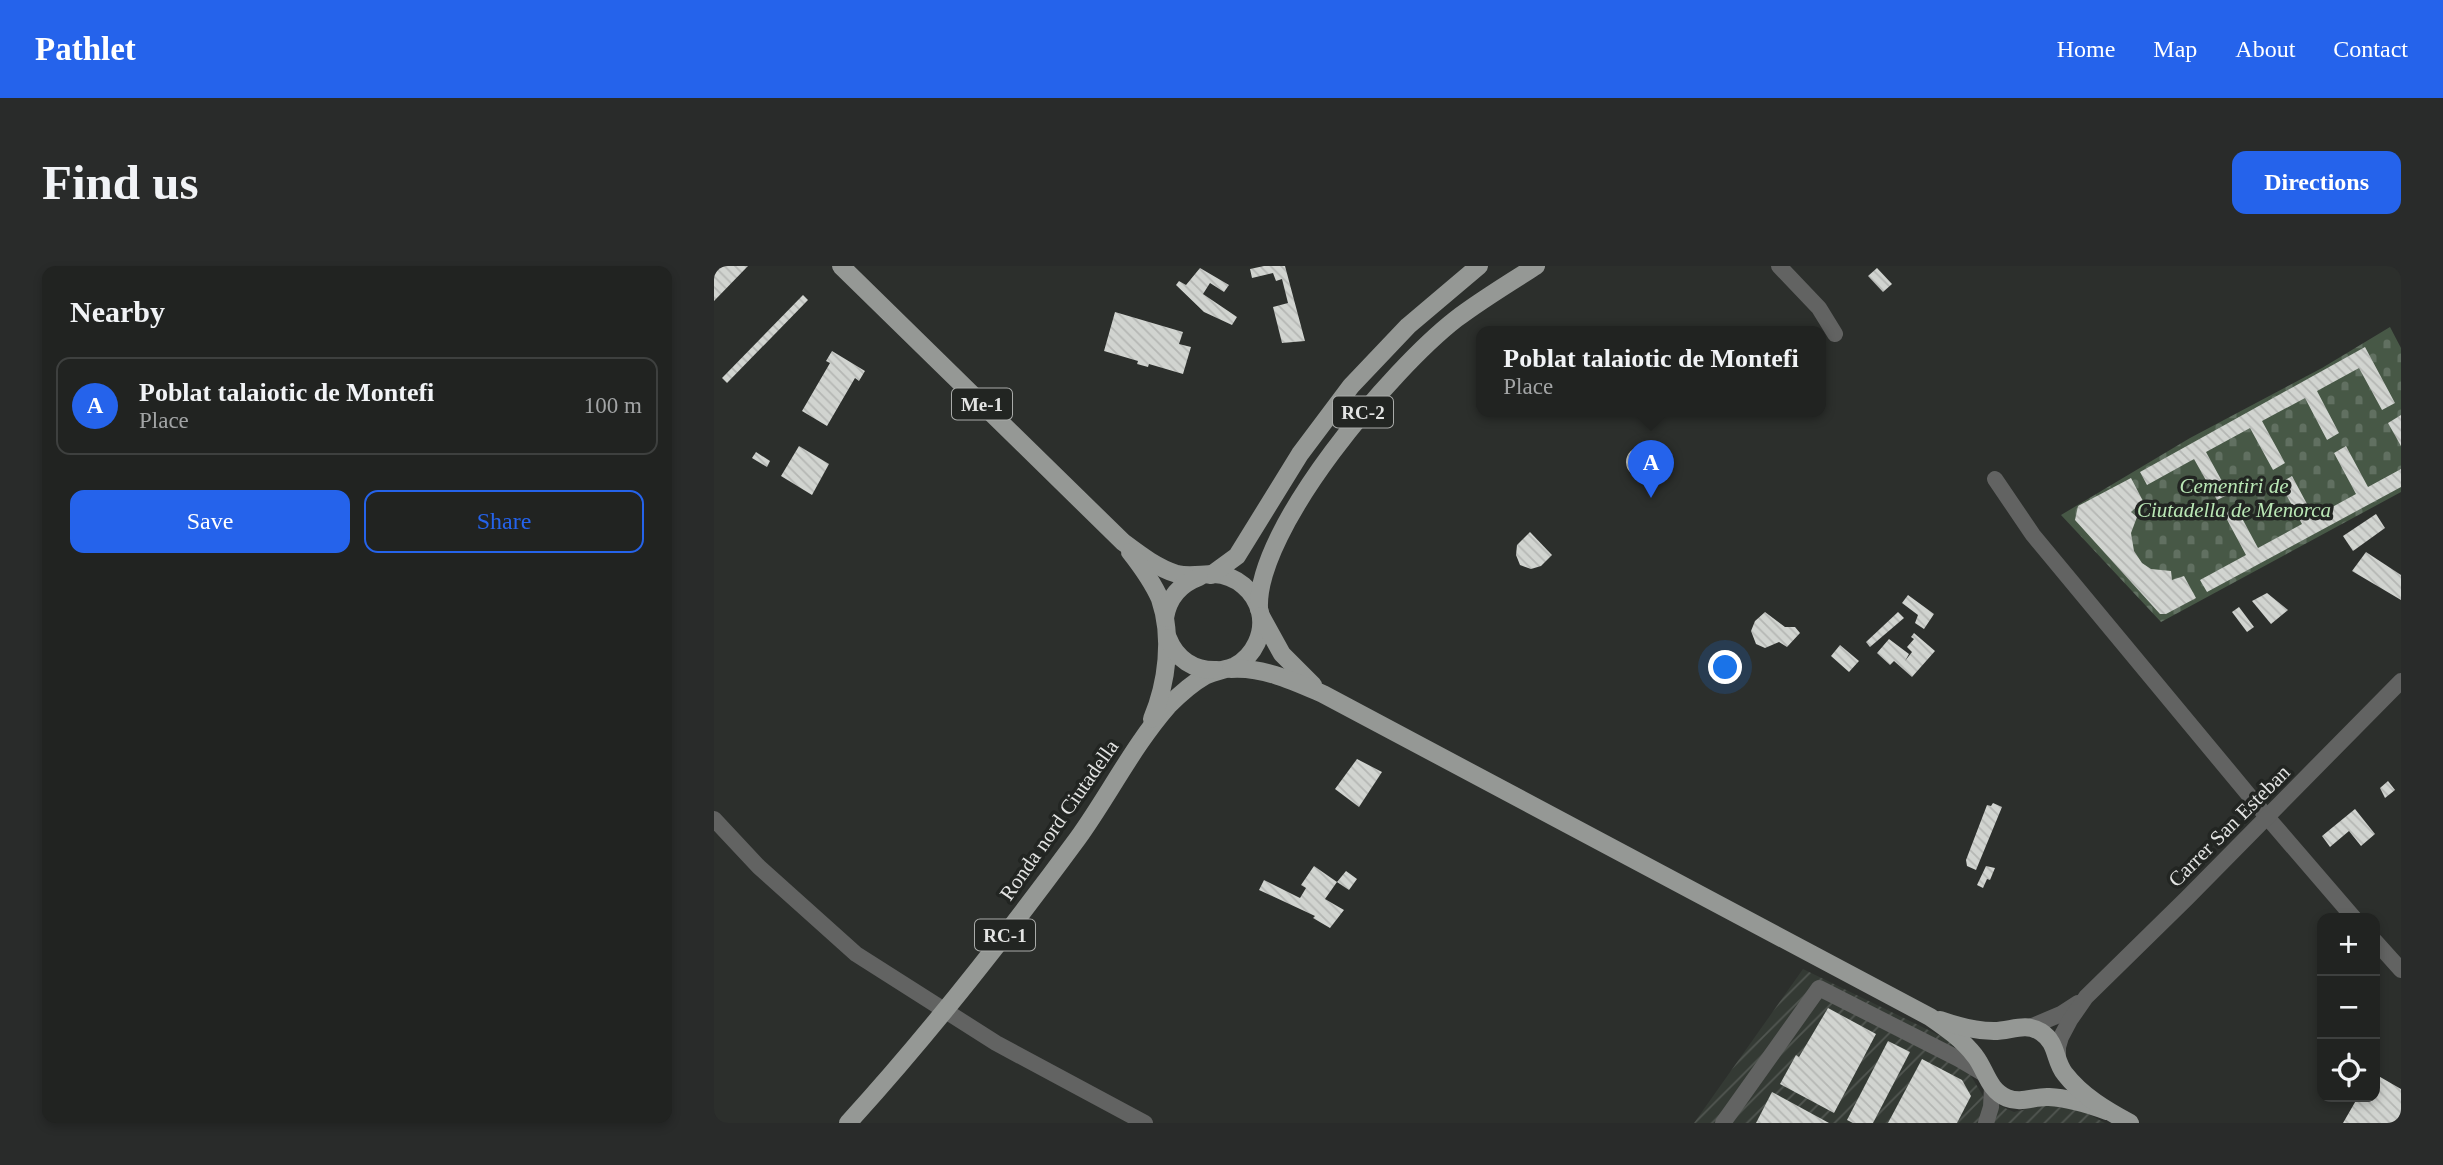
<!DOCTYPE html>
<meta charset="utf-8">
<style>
body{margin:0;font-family:"Times New Roman",serif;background:#292b2a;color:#f1f3f6}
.controls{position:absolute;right:21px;bottom:21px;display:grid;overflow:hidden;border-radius:14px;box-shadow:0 4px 10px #0003}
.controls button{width:63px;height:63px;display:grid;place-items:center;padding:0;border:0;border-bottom:2px solid #3e403f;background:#212321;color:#f1f3f6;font:35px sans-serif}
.you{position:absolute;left:1012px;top:402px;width:24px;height:24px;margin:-18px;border:5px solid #fff;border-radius:50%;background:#1a73e8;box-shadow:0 0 0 10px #1a73e833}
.badge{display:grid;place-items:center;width:46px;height:46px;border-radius:50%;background:#2563eb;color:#fff;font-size:23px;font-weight:700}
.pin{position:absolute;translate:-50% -58px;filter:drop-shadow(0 2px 4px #0008)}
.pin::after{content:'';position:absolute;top:37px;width:24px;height:21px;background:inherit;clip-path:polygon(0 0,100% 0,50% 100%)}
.popup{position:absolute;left:762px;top:60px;width:350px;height:91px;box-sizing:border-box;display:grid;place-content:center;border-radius:14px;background:#212321;filter:drop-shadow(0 2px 5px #0005);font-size:23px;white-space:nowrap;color:#a2a4a5}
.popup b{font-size:26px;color:#f1f3f6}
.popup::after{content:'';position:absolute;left:50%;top:100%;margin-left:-14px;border:14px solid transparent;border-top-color:#212321}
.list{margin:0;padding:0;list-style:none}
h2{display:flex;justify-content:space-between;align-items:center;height:91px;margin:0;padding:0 28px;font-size:30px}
h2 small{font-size:23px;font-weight:400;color:#a2a4a5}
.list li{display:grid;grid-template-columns:46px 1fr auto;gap:21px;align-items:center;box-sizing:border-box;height:98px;margin:0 14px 14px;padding:0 14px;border:2px solid #3e403f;border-radius:14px}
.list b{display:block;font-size:26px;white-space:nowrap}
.list p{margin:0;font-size:23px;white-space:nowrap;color:#a2a4a5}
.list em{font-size:23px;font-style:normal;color:#a2a4a5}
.actions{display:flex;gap:14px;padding:21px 28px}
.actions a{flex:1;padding:16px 0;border:2px solid #2563eb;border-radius:14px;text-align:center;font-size:24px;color:#2563eb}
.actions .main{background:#2563eb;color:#fff}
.icon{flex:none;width:38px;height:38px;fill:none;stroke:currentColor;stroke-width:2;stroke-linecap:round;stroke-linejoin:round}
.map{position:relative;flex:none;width:1687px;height:857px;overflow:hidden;border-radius:14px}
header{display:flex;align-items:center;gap:42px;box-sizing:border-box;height:98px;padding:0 35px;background:#2563eb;color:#fff}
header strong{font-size:33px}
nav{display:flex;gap:38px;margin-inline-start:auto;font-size:24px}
.intro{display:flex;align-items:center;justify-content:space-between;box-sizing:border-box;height:168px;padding:0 42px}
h1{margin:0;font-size:49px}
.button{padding:18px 32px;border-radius:14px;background:#2563eb;color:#fff;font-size:24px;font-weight:700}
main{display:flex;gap:42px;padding:0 42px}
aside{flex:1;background:#212321;border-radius:14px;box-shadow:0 4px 10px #0003}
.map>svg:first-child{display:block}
.industrial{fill:url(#industrial-furrows)}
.cemetery{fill:url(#cemetery-stones)}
.building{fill:url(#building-back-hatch)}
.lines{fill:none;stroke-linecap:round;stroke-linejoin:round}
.minor{stroke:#626362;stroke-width:16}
.major{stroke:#959895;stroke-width:18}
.labels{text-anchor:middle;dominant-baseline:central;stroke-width:7;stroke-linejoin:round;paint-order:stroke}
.shield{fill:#222522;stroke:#a9aba9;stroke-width:2}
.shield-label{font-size:19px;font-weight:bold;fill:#e3e4e3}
.park-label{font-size:21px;font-style:italic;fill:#b9e7b5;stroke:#222522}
.street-label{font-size:21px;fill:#e3e4e3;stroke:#222522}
</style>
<header>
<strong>Pathlet</strong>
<nav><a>Home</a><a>Map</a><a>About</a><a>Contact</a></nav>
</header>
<div class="intro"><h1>Find us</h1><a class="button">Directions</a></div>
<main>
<aside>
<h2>Nearby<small></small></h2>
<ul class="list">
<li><span class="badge">A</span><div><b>Poblat talaiotic de Montefi</b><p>Place</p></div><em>100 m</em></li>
</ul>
<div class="actions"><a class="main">Save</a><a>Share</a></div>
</aside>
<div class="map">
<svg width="1687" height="857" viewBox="0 0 1687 857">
<defs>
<pattern id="industrial-furrows" width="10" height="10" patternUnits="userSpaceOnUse" patternTransform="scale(1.75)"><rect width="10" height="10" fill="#343a34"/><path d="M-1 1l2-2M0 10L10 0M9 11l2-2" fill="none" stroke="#515651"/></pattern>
<pattern id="cemetery-stones" width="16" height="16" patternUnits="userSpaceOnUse" patternTransform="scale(1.75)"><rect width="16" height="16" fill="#475846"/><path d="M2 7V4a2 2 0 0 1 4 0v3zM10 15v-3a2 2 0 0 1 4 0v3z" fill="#617061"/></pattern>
<pattern id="building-back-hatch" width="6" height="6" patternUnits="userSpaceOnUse" patternTransform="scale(1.75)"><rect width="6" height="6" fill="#d1d4d0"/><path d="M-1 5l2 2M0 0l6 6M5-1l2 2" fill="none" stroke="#b5b7b4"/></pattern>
</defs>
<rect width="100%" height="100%" fill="#2c2f2c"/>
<path class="industrial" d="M1089,703L1235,774L1271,833L1300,846L1329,839L1367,844L1391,857H980Z"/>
<path class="cemetery" d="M1676,61L1687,82V226L1447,356L1347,249L1476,172L1608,102Z"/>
<g class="building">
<path d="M0,0H34L0,35Z"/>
<path d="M550,0H571L591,75L568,77L559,41L574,37L568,13L562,15L559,7L538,12L536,3Z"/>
<path d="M486,2L515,19L510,26L496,17L489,28L523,51L518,59L490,46L462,19L465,15L472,19Z"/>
<path d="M1163,2L1178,18L1169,26L1154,10Z"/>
<path d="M89,29L94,34L13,117L8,112Z"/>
<path d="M401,46L469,66L465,78L477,81L469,108L435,98L434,101L423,98L424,95L390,85Z"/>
<path d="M1651,81L1681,137L1668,144L1645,102L1603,125L1625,167L1613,174L1591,132L1548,155L1571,197L1559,204L1536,162L1492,186L1515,228L1503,234L1480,193L1433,219L1426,206Z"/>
<path d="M118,85L151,105L145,115L141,112L113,160L88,145L116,97L112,95Z"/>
<path d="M1687,149V180L1674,157Z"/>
<path d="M85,180L115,198L98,229L67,210Z"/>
<path d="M1632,180L1654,221L1687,203V221L1493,326L1486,314L1532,289L1510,248L1522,241L1544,282L1588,258L1566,217L1578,210L1600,251L1642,228L1620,187Z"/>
<circle cx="927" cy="196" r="15"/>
<path d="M42,186L56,195L53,201L38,192Z"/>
<path d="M1417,212L1429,235L1417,246L1423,251L1417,267L1420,285L1428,297L1437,303L1457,305L1458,314L1470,310L1482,332L1452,348H1446L1361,254L1364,240Z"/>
<path d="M1662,248L1671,262L1639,285L1629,270Z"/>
<path d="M816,266L838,289L827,300L817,303L806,299L802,289L803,279Z"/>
<path d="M1652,286L1687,309V334L1638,305Z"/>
<path d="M1553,327L1574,344L1557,358L1538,335Z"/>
<path d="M1194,329L1220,348L1210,363L1201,357L1204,349L1188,337Z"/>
<path d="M1525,341L1540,361L1533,366L1518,346Z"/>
<path d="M1051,346L1071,361H1081L1086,367L1073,381L1065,376L1051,382L1042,378L1037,365L1041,355Z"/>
<path d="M1184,346L1190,352L1156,381L1152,376Z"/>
<path d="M1200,367L1221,385L1198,411L1180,395L1176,399L1163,387L1175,373L1195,388L1191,395L1198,386L1193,381L1200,373L1197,371Z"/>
<path d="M1126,379L1145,395L1135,406L1117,390Z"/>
<path d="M643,493L668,506L645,541L621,523Z"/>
<path d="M1674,515L1681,524L1671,532L1666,522Z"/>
<path d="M1279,537L1288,541L1262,604L1253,600L1252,594L1273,539L1277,540Z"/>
<path d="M1641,543L1661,568L1647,580L1635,565L1616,581L1608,570Z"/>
<path d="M600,600L623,616L632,605L643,613L635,624L623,616L611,633L630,644L616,662L599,652L601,650L545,624L550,614L586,632L592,622L587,619Z"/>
<path d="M1272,600L1281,602L1276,614L1273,613L1269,622L1263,619Z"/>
<path d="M1114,742L1162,768L1120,847L1066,818L1082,789L1085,791Z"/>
<path d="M1174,775L1196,786L1159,857H1139L1133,854Z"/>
<path d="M1208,793L1248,814L1257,830L1243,857H1174Z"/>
<path d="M1661,808L1687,823V857H1629L1644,831H1661Z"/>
<path d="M1058,826L1115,857H1042Z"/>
</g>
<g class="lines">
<g class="minor">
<path d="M1065,0L1105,42L1121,68"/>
<path d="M1281,213L1319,269L1553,551L1640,652"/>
<path d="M0,553L45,601L142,688L282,777L431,857"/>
<path d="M1661,675L1687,704"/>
<path d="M1316,761L1347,748L1364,737"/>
<path d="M1344,790V781L1347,771L1356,754L1372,731L1473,632L1687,415"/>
<path d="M1009,857L1105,722L1245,793L1272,809"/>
<path d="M1272,857L1277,841L1278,821"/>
</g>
<g class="major">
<path d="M127,0L409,276C425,288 443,302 463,308C476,311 487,308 500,308C522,309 541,325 546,346C551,367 540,390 521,400C511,404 500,405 491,410C477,418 465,429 454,440C419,480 395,529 364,572C292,670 217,766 134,857"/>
<path d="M416,286C427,300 439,317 446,333C459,371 453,417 438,453"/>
<path d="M497,309L523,290L586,188L637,120L694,60L765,0"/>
<path d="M545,343C541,262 679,102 742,53C767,34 795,17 822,0"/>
<path d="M547,350L568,388L599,419"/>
<path d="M451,352C454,332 466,318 485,311"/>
<path d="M454,372C462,393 480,405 503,404"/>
<path d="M517,403C550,401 579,415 609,428L1216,751C1232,762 1249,774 1261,790C1272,804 1274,824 1293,832C1308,838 1320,830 1335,831C1355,832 1374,838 1393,845"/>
<path d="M1226,754C1243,760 1262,765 1280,765C1297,765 1311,756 1327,766C1344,777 1340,795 1351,808C1368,830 1392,844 1416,857"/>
</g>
</g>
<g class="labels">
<g class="shield">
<rect x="238" y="122.5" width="60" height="31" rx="5"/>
<rect x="619" y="130.5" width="60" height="31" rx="5"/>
<rect x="261" y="653.5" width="60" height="31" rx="5"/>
</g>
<g class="shield-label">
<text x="268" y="138">Me-1</text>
<text x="649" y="146">RC-2</text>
<text x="291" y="669">RC-1</text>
</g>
<g class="park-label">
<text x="1520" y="220">Cementiri de<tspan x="1520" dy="24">Ciutadella de Menorca</tspan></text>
</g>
<g class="street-label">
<text transform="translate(345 554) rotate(-55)">Ronda nord Ciutadella</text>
<text transform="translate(1515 560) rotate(-45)">Carrer San Esteban</text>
</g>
</g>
</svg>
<div class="controls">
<button>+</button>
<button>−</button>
<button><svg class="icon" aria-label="locate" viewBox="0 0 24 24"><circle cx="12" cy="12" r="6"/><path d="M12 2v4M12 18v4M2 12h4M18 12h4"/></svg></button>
</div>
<div class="you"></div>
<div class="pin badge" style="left:937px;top:232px">A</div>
<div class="popup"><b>Poblat talaiotic de Montefi</b>Place</div>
</div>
</main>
